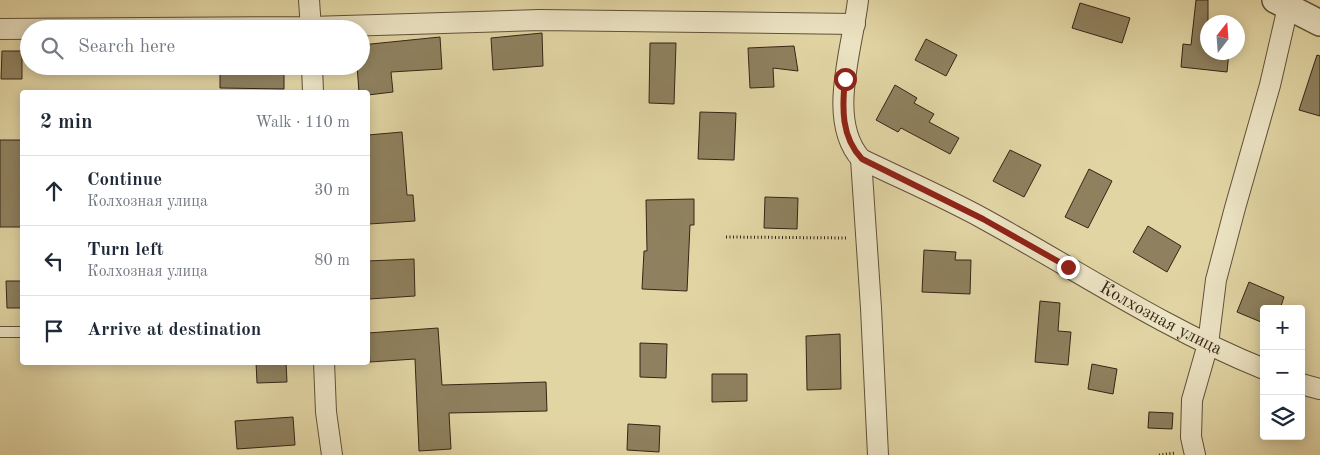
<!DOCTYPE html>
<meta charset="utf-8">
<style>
body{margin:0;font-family:"Old Standard TT",serif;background:#f2f2f3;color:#1f2937}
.controls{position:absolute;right:15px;bottom:15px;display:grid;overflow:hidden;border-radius:5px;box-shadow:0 2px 12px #0003}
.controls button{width:45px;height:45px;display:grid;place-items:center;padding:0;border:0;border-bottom:1px solid #e0e1e3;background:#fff;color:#1f2937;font:25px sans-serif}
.compass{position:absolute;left:1200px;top:15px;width:45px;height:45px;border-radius:50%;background:#fff;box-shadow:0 2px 12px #0003;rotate:17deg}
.stop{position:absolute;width:15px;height:15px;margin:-11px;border:4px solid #8f2418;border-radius:50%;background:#fff}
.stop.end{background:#8f2418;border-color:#fff;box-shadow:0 1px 5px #0008}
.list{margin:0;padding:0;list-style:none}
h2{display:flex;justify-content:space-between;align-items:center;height:65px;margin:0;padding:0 20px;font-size:21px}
h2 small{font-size:16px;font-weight:400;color:#747a83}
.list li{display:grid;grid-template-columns:32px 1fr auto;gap:15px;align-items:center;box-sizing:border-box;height:70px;padding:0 20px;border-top:1px solid #e0e1e3}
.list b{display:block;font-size:19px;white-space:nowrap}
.list p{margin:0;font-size:16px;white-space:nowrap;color:#747a83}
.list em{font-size:16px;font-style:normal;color:#747a83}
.icon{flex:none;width:28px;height:28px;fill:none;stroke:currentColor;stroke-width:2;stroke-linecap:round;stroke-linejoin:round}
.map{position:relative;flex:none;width:1320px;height:455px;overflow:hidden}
.search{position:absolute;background:#fff;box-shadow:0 2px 12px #0003;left:20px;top:20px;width:350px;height:55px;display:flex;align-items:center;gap:12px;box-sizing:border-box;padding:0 18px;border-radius:28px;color:#747a83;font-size:19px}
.panel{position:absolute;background:#fff;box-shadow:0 2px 12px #0003;left:20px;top:90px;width:350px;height:275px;border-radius:5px}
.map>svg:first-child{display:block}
.building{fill:#8f815f;stroke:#352515}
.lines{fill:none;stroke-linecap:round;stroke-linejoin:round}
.service-casing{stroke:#605139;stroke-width:12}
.minor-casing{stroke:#605139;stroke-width:22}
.tertiary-casing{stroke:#605139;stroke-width:28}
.path{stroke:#352515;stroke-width:3;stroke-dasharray:1 2.5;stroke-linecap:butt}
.service{stroke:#ece4c4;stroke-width:10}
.minor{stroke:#ece4c4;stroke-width:20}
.tertiary{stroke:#ece4c4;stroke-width:25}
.route{stroke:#8f2418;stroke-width:6}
.labels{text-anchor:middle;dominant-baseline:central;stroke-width:5;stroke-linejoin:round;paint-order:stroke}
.street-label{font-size:18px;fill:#352515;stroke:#ece4c4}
</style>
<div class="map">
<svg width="1320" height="455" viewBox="0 0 1320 455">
<rect width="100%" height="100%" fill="#e2d5a4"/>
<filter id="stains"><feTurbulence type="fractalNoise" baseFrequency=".004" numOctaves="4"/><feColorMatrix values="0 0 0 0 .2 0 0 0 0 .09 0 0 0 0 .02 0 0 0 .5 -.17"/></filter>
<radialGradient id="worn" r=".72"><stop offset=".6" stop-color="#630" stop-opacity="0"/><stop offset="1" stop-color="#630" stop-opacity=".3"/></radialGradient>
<g class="building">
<path d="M1196,0H1208V52H1229L1227,72L1181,67L1183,44L1191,45Z"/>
<path d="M1080,3L1130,18L1122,43L1072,28Z"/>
<path d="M542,33L543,66L493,70L491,38Z"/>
<path d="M440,37L442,69L391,72L393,92L368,95V92H359L357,66H361V45Z"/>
<path d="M926,39L957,55L946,76L915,60Z"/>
<path d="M650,43H676L674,104L649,103Z"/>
<path d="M794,46L798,71L773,68L774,87L750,88L748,48Z"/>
<path d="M2,51H22V79H1Z"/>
<path d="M1317,55L1320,56V116L1299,110Z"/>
<path d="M220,66H284V89L220,88Z"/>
<path d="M895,85L917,98L914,103L934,114L929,122L959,138L950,154L901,128L898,132L876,120Z"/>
<path d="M700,112L736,113L734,160L698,159Z"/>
<path d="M402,132L407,195H413L415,221L369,224L368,198V135Z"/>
<rect x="0" y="140" width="22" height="87"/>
<path d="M1010,150L1041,165L1024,197L993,181Z"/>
<path d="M1089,169L1112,181L1088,228L1065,217Z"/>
<path d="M765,197L798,198L797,229L764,228Z"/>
<path d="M694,199V225H690L687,291L642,289L644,251H647L646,200Z"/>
<path d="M1148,226L1181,246L1167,272L1133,252Z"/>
<path d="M924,250L956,252L955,260H971L970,294L922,292Z"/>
<path d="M414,259L415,296L369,299L368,261Z"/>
<path d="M6,281H22V308H7Z"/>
<path d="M1249,282L1284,297L1280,309H1264V315L1261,322L1237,312Z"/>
<path d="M1040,301L1060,303L1058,331L1071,332L1068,365L1035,362Z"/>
<path d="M438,328L442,385L546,382L547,411L449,413L451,449L419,451L415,359L370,362L368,333Z"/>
<path d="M840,334L841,389L807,390L806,336Z"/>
<path d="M640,343L667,344L666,378L640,377Z"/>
<path d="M256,362H286L287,382L257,383Z"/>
<path d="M1092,364L1117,369L1113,394L1088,389Z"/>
<path d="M712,374H747V401L712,402Z"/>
<path d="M1149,412L1173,413L1172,429L1148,428Z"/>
<path d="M293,417L295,445L237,449L235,421Z"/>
<path d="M628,424L660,426L659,452L627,450Z"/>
</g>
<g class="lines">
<g class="service-casing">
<path id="service" d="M0,332H22"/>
</g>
<g class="minor-casing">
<g id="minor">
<path d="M309,0L311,29"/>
<path id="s1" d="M858,0C853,47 826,120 861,159C902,179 944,197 984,219C1077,270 1165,329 1264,369"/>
<path d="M0,29L311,27L539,20L855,24"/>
<path d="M312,66L313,92"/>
<path d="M861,159L871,308L878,455"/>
<path d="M324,362L326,412L332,455"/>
<path d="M1301,384L1320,389"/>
<path d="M1195,455L1191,437L1192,400L1208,344L1216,280L1235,208L1270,85L1288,7"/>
</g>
</g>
<g class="tertiary-casing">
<path id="tertiary" d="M1275,0L1320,23"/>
</g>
<g class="path">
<path d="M726,237L848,238"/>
<path d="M1159,455L1175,453"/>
</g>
<use href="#service" class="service"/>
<use href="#minor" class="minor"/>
<use href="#tertiary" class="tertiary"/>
</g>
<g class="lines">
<path class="route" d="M845,79C842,108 841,137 862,159L983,219L1068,267"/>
</g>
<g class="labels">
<g class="street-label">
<text stroke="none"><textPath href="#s1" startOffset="504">Колхозная улица</textPath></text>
</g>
</g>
<rect width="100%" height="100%" filter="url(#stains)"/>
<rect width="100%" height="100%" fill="url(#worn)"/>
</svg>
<div class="controls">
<button>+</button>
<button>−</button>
<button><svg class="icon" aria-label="layers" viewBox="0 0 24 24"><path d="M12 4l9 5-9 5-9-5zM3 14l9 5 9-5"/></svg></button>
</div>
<svg class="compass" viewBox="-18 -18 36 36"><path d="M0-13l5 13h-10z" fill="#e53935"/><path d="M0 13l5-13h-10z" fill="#747a83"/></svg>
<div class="stop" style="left:845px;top:79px"></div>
<div class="stop end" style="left:1068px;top:267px"></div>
<div class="search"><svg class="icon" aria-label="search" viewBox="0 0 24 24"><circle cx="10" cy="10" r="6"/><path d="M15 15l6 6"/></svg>Search here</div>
<section class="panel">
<h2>2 min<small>Walk · 110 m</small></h2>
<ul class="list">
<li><svg class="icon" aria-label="ahead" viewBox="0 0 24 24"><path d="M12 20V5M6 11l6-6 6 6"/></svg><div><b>Continue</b><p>Колхозная улица</p></div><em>30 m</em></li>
<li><svg class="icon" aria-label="left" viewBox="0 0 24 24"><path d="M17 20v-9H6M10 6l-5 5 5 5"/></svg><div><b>Turn left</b><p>Колхозная улица</p></div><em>80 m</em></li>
<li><svg class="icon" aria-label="arrive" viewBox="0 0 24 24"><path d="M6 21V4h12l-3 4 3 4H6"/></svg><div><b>Arrive at destination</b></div></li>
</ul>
</section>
</div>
